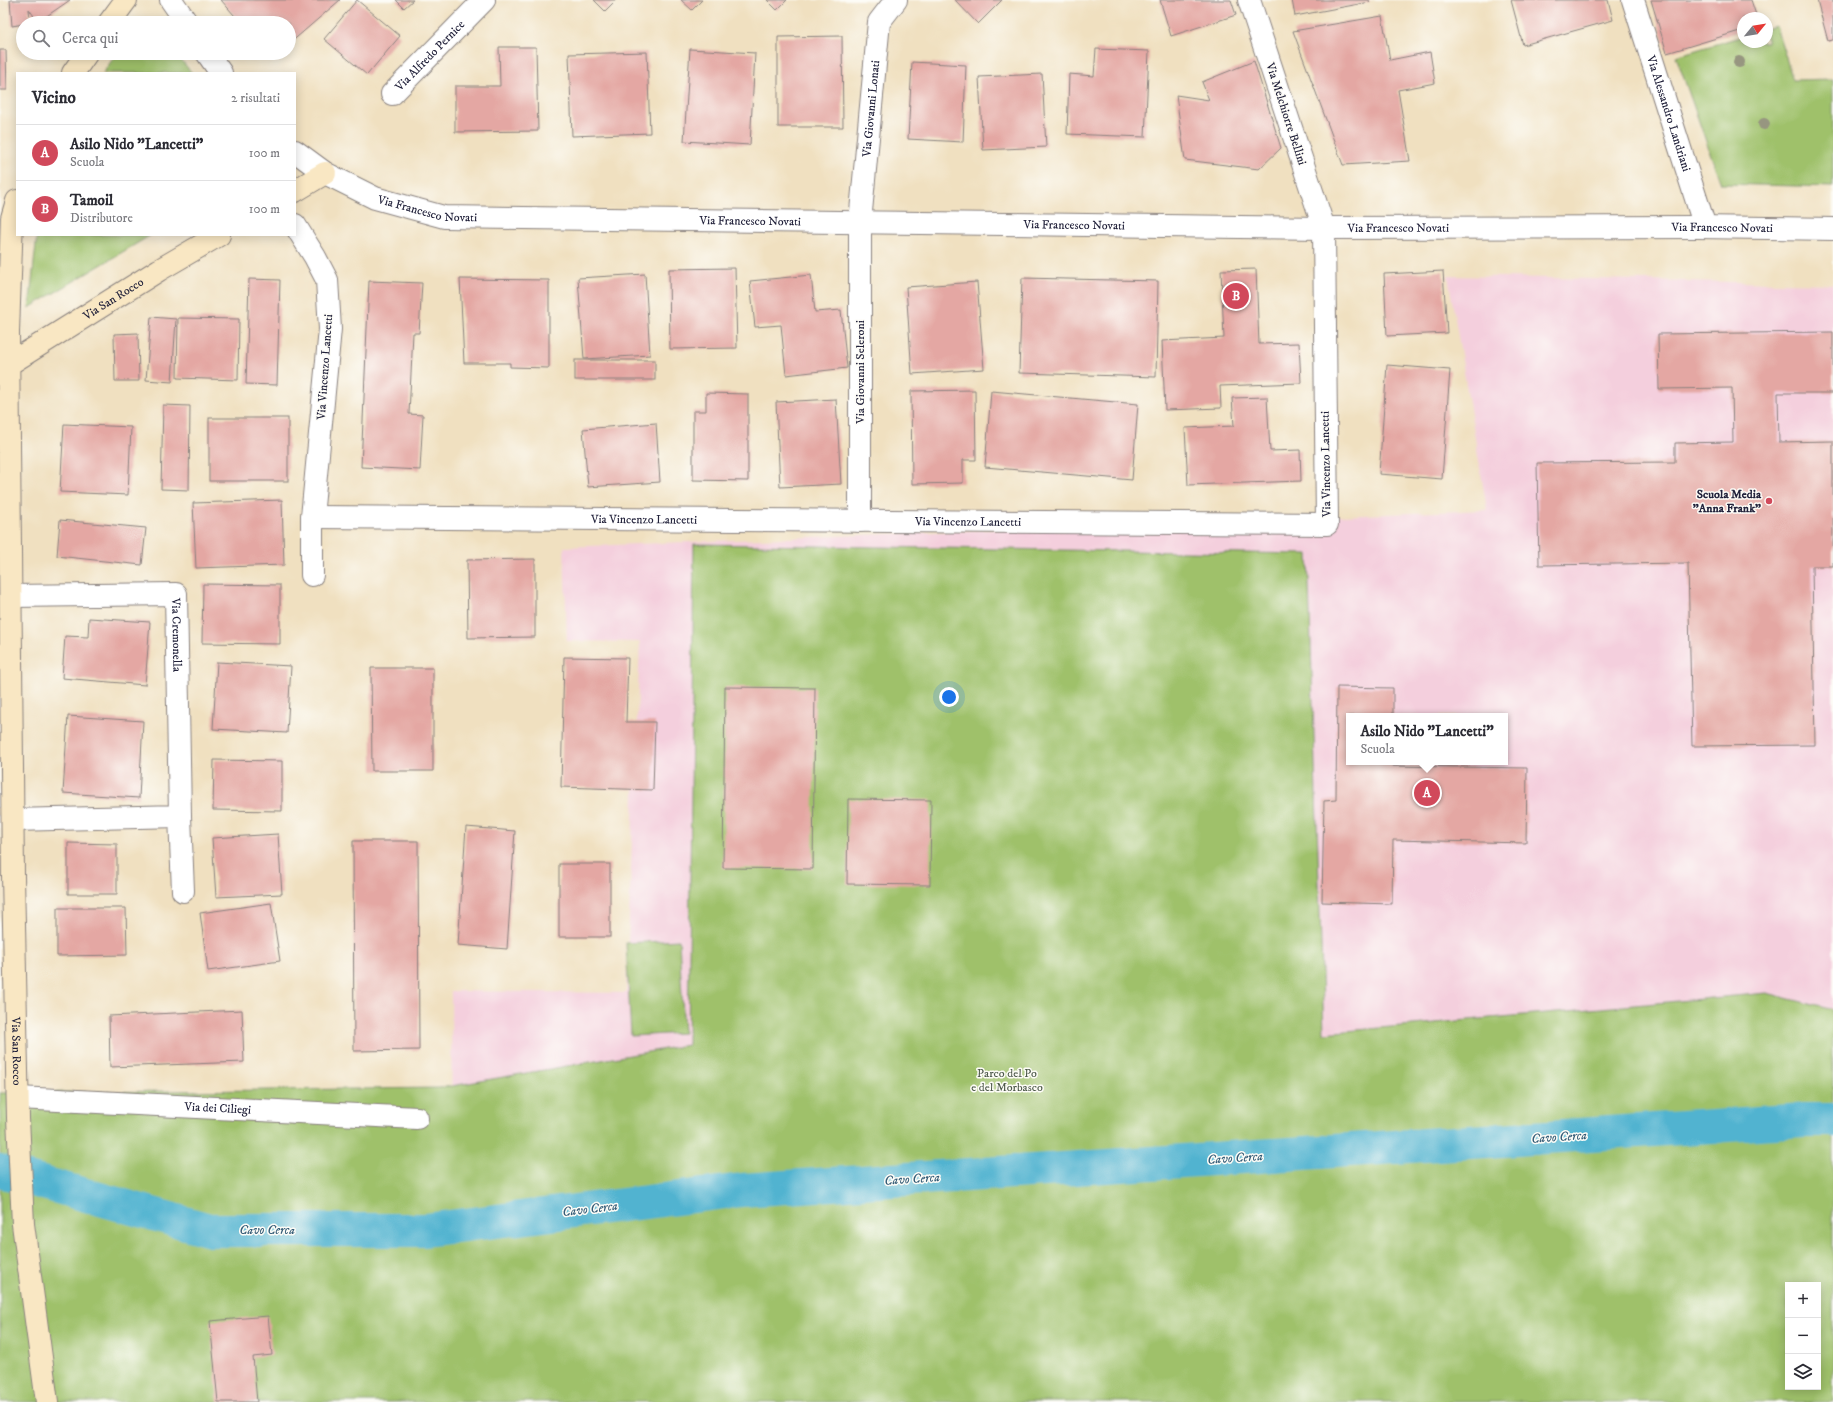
<!DOCTYPE html>
<html lang="it">
<meta charset="utf-8">
<style>
body{margin:0;font-family:"IM FELL DW Pica",serif;background:#f2f2f3;color:#2b2b33}
.controls{position:absolute;right:12px;bottom:12px;display:grid;overflow:hidden;border-radius:0px;box-shadow:0 2px 10px #0003}
.controls button{width:36px;height:36px;display:grid;place-items:center;padding:0;border:0;border-bottom:1px solid #e1e1e2;background:#fff;color:#2b2b33;font:20px sans-serif}
.compass{position:absolute;left:1737px;top:12px;width:36px;height:36px;border-radius:50%;background:#fff;box-shadow:0 2px 10px #0003;rotate:60deg}
.you{position:absolute;left:949px;top:697px;width:14px;height:14px;margin:-10px;border:3px solid #fff;border-radius:50%;background:#1a73e8;box-shadow:0 0 0 6px #1a73e833}
.badge{display:grid;place-items:center;width:26px;height:26px;border-radius:50%;background:#d1495b;color:#fff;font-size:13px;font-weight:700}
.pin{position:absolute;translate:-50% -50%;border:2px solid #fff;box-shadow:0 1px 4px #0006}
.popup{position:absolute;left:1346px;top:713px;width:162px;height:52px;box-sizing:border-box;display:grid;place-content:center;border-radius:0px;background:#fff;filter:drop-shadow(0 1px 3px #0005);font-size:13px;white-space:nowrap;color:#7c7c81}
.popup b{font-size:15px;color:#2b2b33}
.popup::after{content:'';position:absolute;left:50%;top:100%;margin-left:-8px;border:8px solid transparent;border-top-color:#fff}
.list{margin:0;padding:0;list-style:none}
h2{display:flex;justify-content:space-between;align-items:center;height:52px;margin:0;padding:0 16px;font-size:17px}
h2 small{font-size:13px;font-weight:400;color:#7c7c81}
.list li{display:grid;grid-template-columns:26px 1fr auto;gap:12px;align-items:center;box-sizing:border-box;height:56px;padding:0 16px;border-top:1px solid #e1e1e2}
.list b{display:block;font-size:15px;white-space:nowrap}
.list p{margin:0;font-size:13px;white-space:nowrap;color:#7c7c81}
.list em{font-size:13px;font-style:normal;color:#7c7c81}
.icon{flex:none;width:22px;height:22px;fill:none;stroke:currentColor;stroke-width:2;stroke-linecap:round;stroke-linejoin:round}
.map{position:relative;flex:none;width:1833px;height:1402px;overflow:hidden}
.search{position:absolute;background:#fff;box-shadow:0 2px 10px #0003;left:16px;top:16px;width:280px;height:44px;display:flex;align-items:center;gap:10px;box-sizing:border-box;padding:0 14px;border-radius:22px;color:#7c7c81;font-size:15px}
.panel{position:absolute;background:#fff;box-shadow:0 2px 10px #0003;left:16px;top:72px;width:280px;height:164px;border-radius:0px}
.map>svg:first-child{display:block}
.built{fill:#f4cfdd;fill-rule:evenodd}
.green{fill:#9fc16a;stroke:#607252;fill-rule:evenodd}
.lines{fill:none;stroke-linecap:round;stroke-linejoin:round}
.canal{stroke:#51b3d0;stroke-width:34}
.building{fill:#e4a7a3}
.minor-casing{stroke:#89817e;stroke-width:24}
.tertiary-casing{stroke:#89817e;stroke-width:24}
.secondary-casing{stroke:#89817e;stroke-width:24}
.minor{stroke:#fff;stroke-width:22}
.tertiary{stroke:#fff;stroke-width:22}
.secondary{stroke:#f9e7c3;stroke-width:22}
.tree{fill:#979680}
.poi-dot{fill:#d1495b;stroke:#fdfcf7;stroke-width:1.5}
.labels{text-anchor:middle;dominant-baseline:central;stroke-width:3;stroke-linejoin:round;paint-order:stroke}
.street-label{font-size:12px;fill:#22223b;stroke:#fdfcf7}
.poi-label{font-size:12px;font-weight:bold;fill:#22223b;stroke:#fdfcf7;text-anchor:end}
.park-label{font-size:12px;fill:#4e5a4b;stroke:#fdfcf7}
.water-label{font-size:13px;font-style:italic;fill:#355c77;stroke:#fdfcf7}
</style>
<div class="map">
<svg width="1833" height="1402" viewBox="0 0 1833 1402">
<rect width="100%" height="100%" fill="#fdfcf7"/>
<filter id="ink" filterUnits="userSpaceOnUse"><feTurbulence type="fractalNoise" baseFrequency=".025" numOctaves="2"/><feDisplacementMap in="SourceGraphic" scale="8" xChannelSelector="R" yChannelSelector="G"/><feConvolveMatrix kernelMatrix="1 2 1 2 8 2 1 2 1" color-interpolation-filters="sRGB"/></filter>
<filter id="wash" filterUnits="userSpaceOnUse"><feTurbulence type="fractalNoise" baseFrequency=".012" numOctaves="4" result="noise"/><feDisplacementMap in="SourceGraphic" scale="16" xChannelSelector="R" yChannelSelector="G"/><feGaussianBlur stdDeviation="0.9" result="paint"/><feColorMatrix in="noise" values="0 0 0 0 0 0 0 0 0 0 0 0 0 0 0 0 0 1.4 0 .05"/><feComposite in="paint" operator="in"/></filter>
<g filter="url(#wash)">
<rect width="100%" height="100%" fill="#f0e0c0"/>
<path class="built" d="M1448,276L1833,284V1055L452,1157L451,991L626,993L640,642L567,641L564,547L1487,510ZM1349,716H1505V762H1349Z"/>
<g class="green">
<path d="M1776,26L1793,80L1833,79V187L1721,184L1676,56L1743,36V42H1767V28Z"/>
<path d="M117,53H175L192,73H103Z"/>
<path d="M37,235H151L29,308Z"/>
<path d="M694,544L1308,554L1324,1033L1767,993L1833,1010V1402H0V1093L440,1088L688,1045ZM1788,1285H1818V1387H1788Z"/>
<path d="M679,940L684,1033L631,1036L626,943Z"/>
</g>
<g class="lines">
<path class="canal" d="M0,1171L210,1230H425L742,1190L1804,1120H1833"/>
</g>
<g id="blocks">
<g class="building">
<path d="M10,0H70L38,22L29,9L30,23L12,26Z"/>
<path d="M221,0H340L289,44V23H241Z"/>
<path d="M357,0L400,36L367,75L324,39Z"/>
<path d="M396,0H413L404,8Z"/>
<path d="M594,0H616L605,11Z"/>
<path d="M681,0H702L692,10Z"/>
<path d="M767,0H787L777,10Z"/>
<path d="M955,0H1002L978,24Z"/>
<path d="M1160,0H1231L1236,15L1171,36Z"/>
<path d="M1292,0H1369L1370,2L1295,16Z"/>
<path d="M1511,0H1608L1613,20L1523,45Z"/>
<path d="M1651,0H1751L1757,18H1743V30L1667,53Z"/>
<path d="M1817,0H1833V40L1828,41Z"/>
<path d="M1382,16L1390,60L1430,52L1435,83L1398,90L1410,161L1343,165L1293,31Z"/>
<path d="M842,36L843,127H778V37Z"/>
<path d="M499,47H536L538,131L455,132V86H500Z"/>
<path d="M690,49L755,53L750,145L684,141Z"/>
<path d="M1096,49L1149,51L1145,137L1067,134L1069,74L1094,76Z"/>
<path d="M0,50H6L7,90H0Z"/>
<path d="M647,52L650,133L572,136L569,54Z"/>
<path d="M267,53H278L272,59Z"/>
<path d="M1254,61L1281,148L1259,169L1185,160L1176,95L1209,100L1202,82Z"/>
<path d="M912,62L966,65L963,142L908,139Z"/>
<path d="M1042,74L1046,147L983,150L979,77Z"/>
<path d="M735,268L737,348L670,349L669,269Z"/>
<path d="M1256,269L1259,344L1299,343L1301,383L1220,386L1221,408L1165,410L1162,341L1224,338L1221,270Z"/>
<path d="M1443,271L1447,333L1387,336L1384,274Z"/>
<path d="M645,274L650,355L584,359L578,278Z"/>
<path d="M811,275L815,312L841,310L847,368L786,375L781,325L755,327L750,281Z"/>
<path d="M1022,278L1158,281L1156,377L1019,373Z"/>
<path d="M249,279L280,280L277,385L246,384Z"/>
<path d="M460,279L549,280V368L510,367V363H464Z"/>
<path d="M369,281L422,283L419,333H413L409,414L423,415L420,470L361,467Z"/>
<path d="M977,282L984,369L912,374L906,287Z"/>
<path d="M151,317L176,319L172,382L146,380Z"/>
<path d="M178,318L239,319L238,380L177,378Z"/>
<path d="M1833,332V393H1778L1779,442L1833,441V566H1812L1815,745L1692,746L1688,563L1539,565L1537,463L1675,462V443L1733,442L1732,388L1659,389L1658,334Z"/>
<path d="M138,333L139,381H115L114,334Z"/>
<rect x="575" y="360" width="80" height="20"/>
<path d="M1387,365L1450,370L1442,479L1379,474Z"/>
<path d="M975,390L976,460H963V483L912,484L911,391Z"/>
<path d="M991,391L1138,404L1132,480L985,467Z"/>
<path d="M706,393L748,394V481L693,480V411H706Z"/>
<path d="M1267,397L1270,451L1300,450L1301,481L1188,485L1185,428L1234,426L1232,398Z"/>
<path d="M836,399L841,484L780,487L776,402Z"/>
<path d="M163,405L190,406L189,490L161,489Z"/>
<rect x="209" y="418" width="79" height="63"/>
<path d="M656,423L660,482L588,487L583,429Z"/>
<path d="M64,424L131,427L128,495L60,492Z"/>
<path d="M282,500L284,565L196,568L193,503Z"/>
<path d="M60,520L146,528L142,565L57,556Z"/>
<path d="M535,559V637L468,638L467,560Z"/>
<path d="M203,584L280,585V644L202,643Z"/>
<path d="M89,618L150,622L145,685L62,678L65,636L88,637Z"/>
<path d="M564,657L628,658L626,722H655L653,790L561,787Z"/>
<path d="M217,662L291,666L287,733L213,729Z"/>
<path d="M371,668H433V771H372Z"/>
<path d="M725,687L815,688L813,869L723,868Z"/>
<path d="M1337,687L1393,688V716H1349V762H1392V766L1527,768L1526,843L1393,840L1392,904L1322,902L1324,801L1336,800Z"/>
<path d="M68,716L143,721L139,798L63,793Z"/>
<path d="M214,760L282,761V811L213,810Z"/>
<path d="M848,799L931,800L930,885L847,884Z"/>
<path d="M466,827L515,831L507,949L458,945Z"/>
<path d="M278,834L282,894L216,897L212,838Z"/>
<path d="M353,841H418L419,1050L354,1051Z"/>
<path d="M68,843L117,844V894H68Z"/>
<rect x="559" y="864" width="51" height="73"/>
<path d="M271,903L280,961L208,971L200,913Z"/>
<path d="M57,908H126L127,955L57,956Z"/>
<path d="M242,1010L244,1062L110,1067L109,1016Z"/>
<path d="M268,1316L272,1355L253,1357L257,1402H218L210,1321Z"/>
</g>
</g>
</g>
<g filter="url(#ink)">
<use href="#blocks" fill-opacity="0" stroke="#89817e" stroke-width="1"/>
<g class="lines">
<g class="minor-casing">
<g id="minor">
<path id="s1" d="M1633,0L1705,227"/>
<path id="s2" d="M392,94L484,0"/>
<path d="M295,225L315,257L327,280L330,329L312,517V575"/>
<path id="s3" d="M312,517L1327,524L1324,228L1249,0"/>
<path id="s4" d="M860,521V222L879,22L896,0"/>
<path id="s5" d="M11,596L176,594L180,816L13,820"/>
<path d="M180,816L183,891"/>
<path id="s6" d="M18,1098L417,1118"/>
</g>
</g>
<g class="tertiary-casing">
<g id="tertiary">
<path d="M171,0L187,23"/>
<path d="M207,53L221,73"/>
<path id="s7" d="M295,151L325,173L375,198L444,217L1324,228L1697,227L1833,229"/>
</g>
</g>
<g class="secondary-casing">
<g id="secondary">
<path d="M109,23L126,0"/>
<path d="M73,73L87,53"/>
<path d="M295,191L325,173"/>
<path id="s8" d="M17,201L12,218L8,332L13,876L18,1118L23,1224L47,1402"/>
<path id="s9" d="M9,364L159,270L219,235"/>
</g>
</g>
<use href="#minor" class="minor"/>
<use href="#tertiary" class="tertiary"/>
<use href="#secondary" class="secondary"/>
</g>
<g class="tree">
<circle cx="1739" cy="62" r="6"/>
<circle cx="1764" cy="124" r="6"/>
</g>
</g>
<circle class="poi-dot" cx="1769" cy="501" r="4"/>
<g class="labels">
<g class="street-label">
<text stroke="none"><textPath href="#s2" startOffset="54">Via Alfredo Pernice</textPath></text>
<text stroke="none"><textPath href="#s4" startOffset="413">Via Giovanni Lonati</textPath></text>
<text transform="translate(1286 114) rotate(72)">Via Melchiorre Bellini</text>
<text stroke="none"><textPath href="#s1" startOffset="119">Via Alessandro Landriani</textPath></text>
<text stroke="none"><textPath href="#s7" startOffset="147">Via Francesco Novati</textPath></text>
<text stroke="none"><textPath href="#s7" startOffset="471">Via Francesco Novati</textPath></text>
<text stroke="none"><textPath href="#s7" startOffset="795">Via Francesco Novati</textPath></text>
<text stroke="none"><textPath href="#s7" startOffset="1443">Via Francesco Novati</textPath></text>
<text stroke="none"><textPath href="#s7" startOffset="1119">Via Francesco Novati</textPath></text>
<text stroke="none"><textPath href="#s9" startOffset="123">Via San Rocco</textPath></text>
<text transform="translate(325 367) rotate(-86)">Via Vincenzo Lancetti</text>
<text transform="translate(860 372) rotate(-90)">Via Giovanni Seleroni</text>
<text transform="translate(1326 464) rotate(-91)">Via Vincenzo Lancetti</text>
<text stroke="none"><textPath href="#s3" startOffset="332">Via Vincenzo Lancetti</textPath></text>
<text stroke="none"><textPath href="#s3" startOffset="656">Via Vincenzo Lancetti</textPath></text>
<text stroke="none"><textPath href="#s5" startOffset="206">Via Cremonella</textPath></text>
<text stroke="none"><textPath href="#s8" startOffset="851">Via San Rocco</textPath></text>
<text stroke="none"><textPath href="#s6" startOffset="200">Via dei Ciliegi</textPath></text>
</g>
<g class="poi-label">
<text x="1761" y="494">Scuola Media<tspan x="1761" dy="14">"Anna Frank"</tspan></text>
</g>
<g class="park-label">
<text x="1007" y="1073">Parco del Po<tspan x="1007" dy="14">e del Morbasco</tspan></text>
</g>
<g class="water-label">
<text transform="translate(1559 1137) rotate(-4)">Cavo Cerca</text>
<text transform="translate(1235 1158) rotate(-4)">Cavo Cerca</text>
<text transform="translate(912 1179) rotate(-4)">Cavo Cerca</text>
<text transform="translate(590 1209) rotate(-7)">Cavo Cerca</text>
<text x="267" y="1230">Cavo Cerca</text>
</g>
</g>
</svg>
<div class="controls">
<button>+</button>
<button>−</button>
<button><svg class="icon" aria-label="layers" viewBox="0 0 24 24"><path d="M12 4l9 5-9 5-9-5zM3 14l9 5 9-5"/></svg></button>
</div>
<svg class="compass" viewBox="-18 -18 36 36"><path d="M0-13l5 13h-10z" fill="#e53935"/><path d="M0 13l5-13h-10z" fill="#7c7c81"/></svg>
<div class="you"></div>
<div class="pin badge" style="left:1427px;top:793px">A</div>
<div class="popup"><b>Asilo Nido &quot;Lancetti&quot;</b>Scuola</div>
<div class="pin badge" style="left:1236px;top:296px">B</div>
<div class="search"><svg class="icon" aria-label="search" viewBox="0 0 24 24"><circle cx="10" cy="10" r="6"/><path d="M15 15l6 6"/></svg>Cerca qui</div>
<section class="panel">
<h2>Vicino<small>2 risultati</small></h2>
<ul class="list">
<li><span class="badge">A</span><div><b>Asilo Nido &quot;Lancetti&quot;</b><p>Scuola</p></div><em>100 m</em></li>
<li><span class="badge">B</span><div><b>Tamoil</b><p>Distributore</p></div><em>100 m</em></li>
</ul>
</section>
</div>
